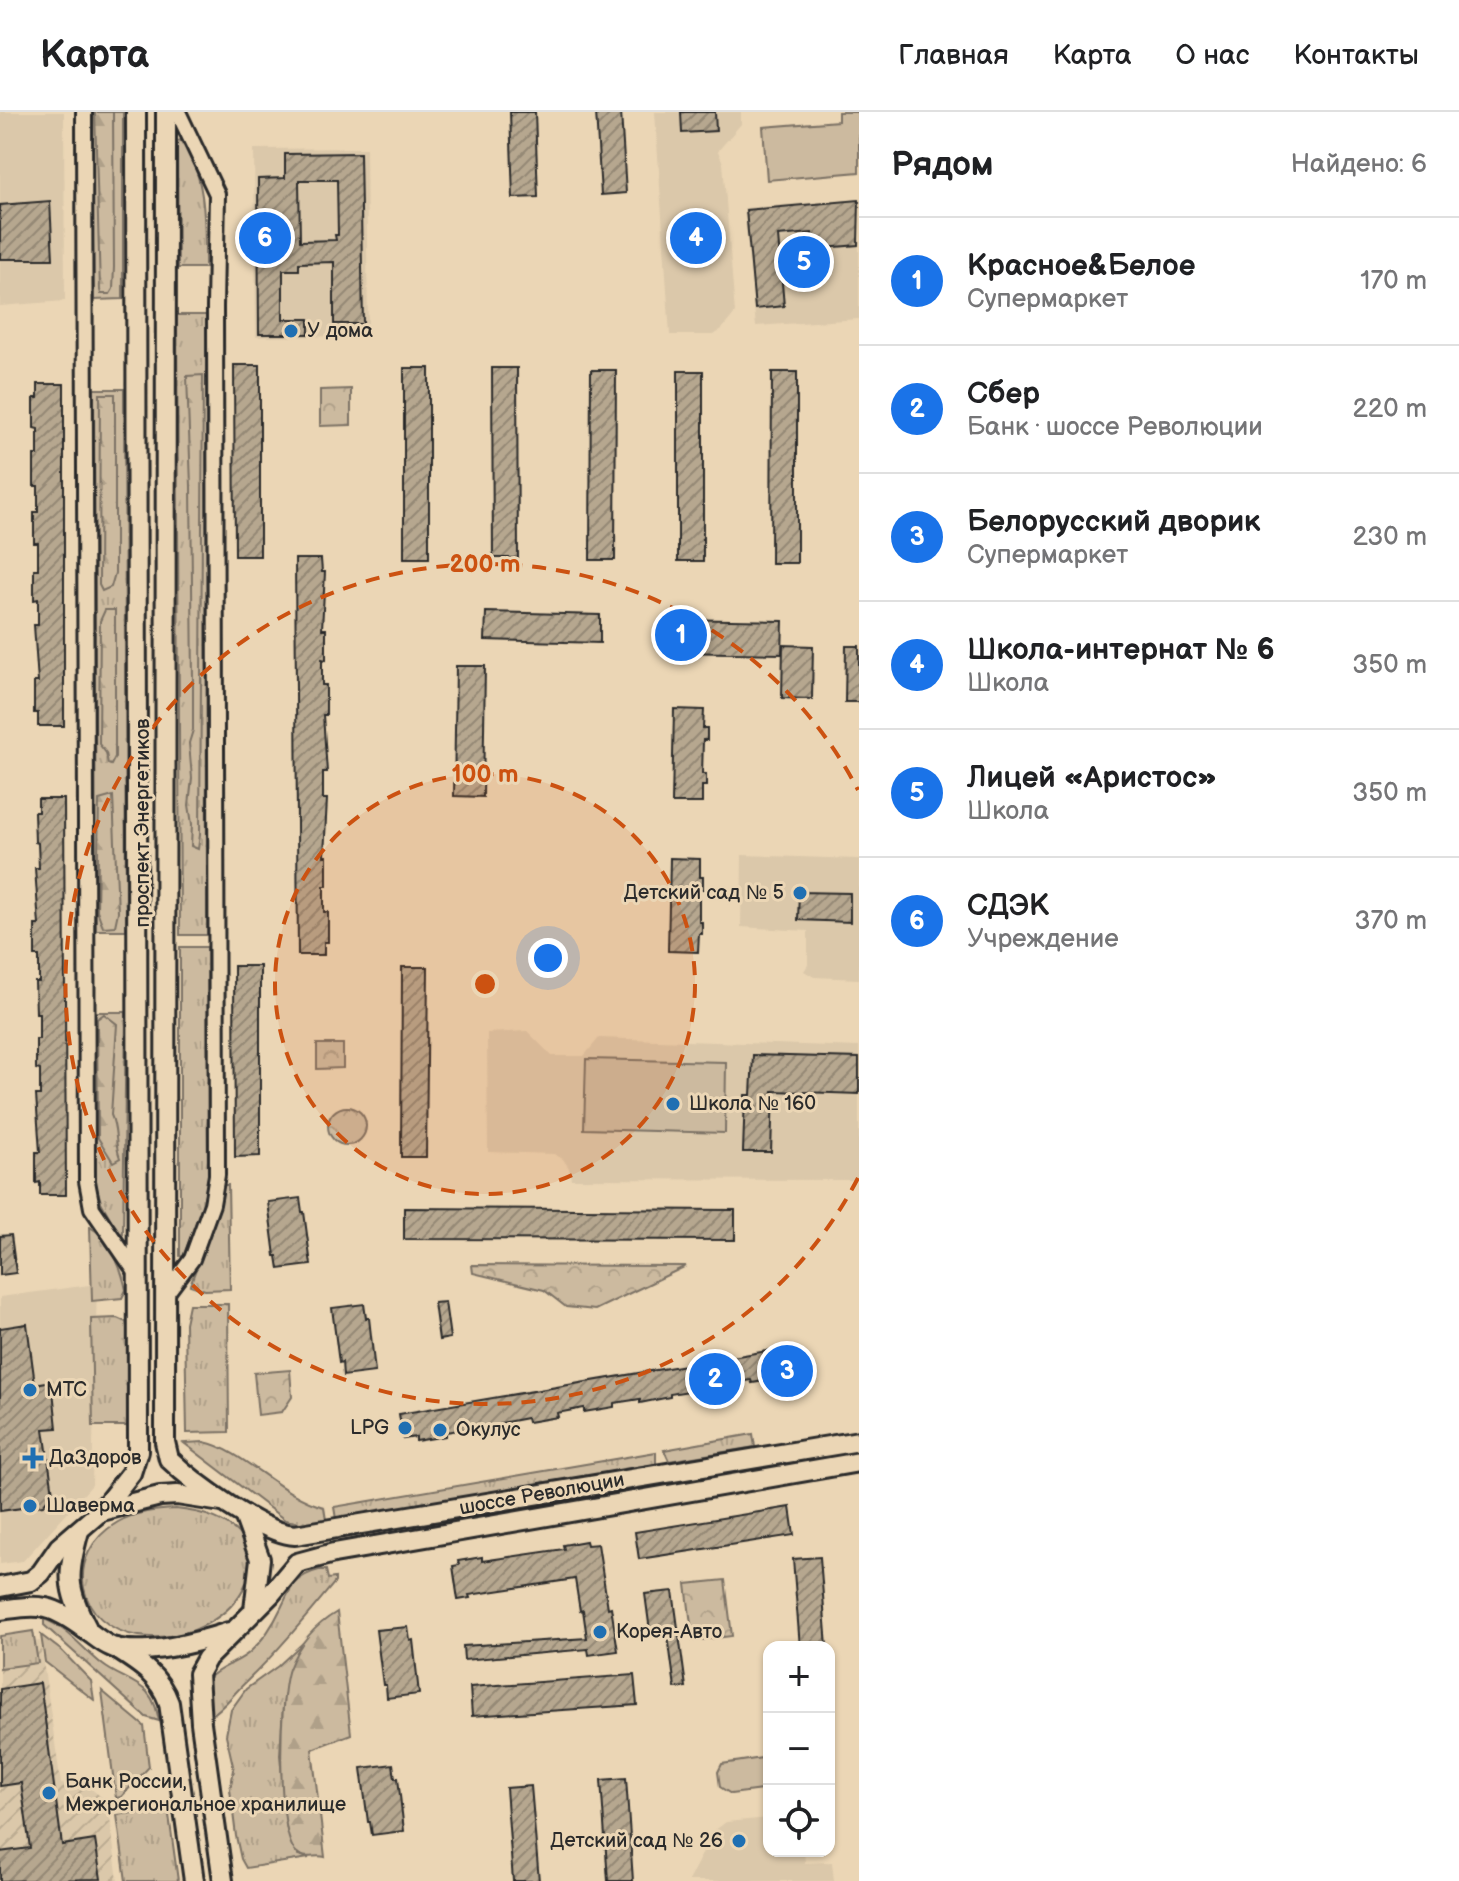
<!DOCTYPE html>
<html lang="ru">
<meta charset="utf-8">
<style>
body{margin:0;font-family:"Balsamiq Sans",sans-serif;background:#f6f6f6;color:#202124}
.controls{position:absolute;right:24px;bottom:24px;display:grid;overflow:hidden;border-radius:16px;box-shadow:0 2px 6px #0004}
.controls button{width:72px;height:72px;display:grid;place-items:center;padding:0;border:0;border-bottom:2px solid #e0e0e0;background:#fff;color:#202124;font:40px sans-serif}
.you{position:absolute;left:548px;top:846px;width:28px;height:28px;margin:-20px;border:6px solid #fff;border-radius:50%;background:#1a73e8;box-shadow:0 0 0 12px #1a73e833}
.badge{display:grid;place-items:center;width:52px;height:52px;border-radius:50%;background:#1a73e8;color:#fff;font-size:26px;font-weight:700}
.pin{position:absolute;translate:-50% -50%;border:4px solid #fff;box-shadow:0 2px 8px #0006}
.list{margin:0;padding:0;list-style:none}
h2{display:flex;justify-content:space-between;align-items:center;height:104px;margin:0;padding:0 32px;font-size:34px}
h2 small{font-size:26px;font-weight:400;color:#757577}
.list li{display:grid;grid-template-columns:52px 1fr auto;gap:24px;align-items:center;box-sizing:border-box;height:128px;padding:0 32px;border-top:2px solid #e0e0e0}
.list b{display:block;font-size:30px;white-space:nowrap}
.list p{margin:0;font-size:26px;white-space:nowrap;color:#757577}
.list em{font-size:26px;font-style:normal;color:#757577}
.icon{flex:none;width:44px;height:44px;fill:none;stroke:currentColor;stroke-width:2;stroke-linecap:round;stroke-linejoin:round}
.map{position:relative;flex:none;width:859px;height:1769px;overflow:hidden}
header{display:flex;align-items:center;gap:48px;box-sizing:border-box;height:112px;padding:0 40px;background:#fff;border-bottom:2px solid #e0e0e0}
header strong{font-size:38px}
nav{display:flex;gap:44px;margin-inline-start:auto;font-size:28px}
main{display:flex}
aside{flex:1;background:#fff}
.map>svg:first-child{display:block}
.built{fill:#dbc8aa}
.industrial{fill:url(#industrial-furrows)}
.grass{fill:url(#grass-tufts);stroke:#7c7265;stroke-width:2}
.forest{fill:url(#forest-firs);stroke:#7c7265;stroke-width:2}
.park{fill:url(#park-crowns);stroke:#7c7265;stroke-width:2}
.pitch{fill:#ccba9f;stroke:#7c7265;stroke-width:2}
.building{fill:url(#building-hatch);stroke:#2b2b2b;stroke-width:2;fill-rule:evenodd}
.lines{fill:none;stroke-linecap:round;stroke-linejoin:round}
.minor-casing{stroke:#2b2b2b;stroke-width:20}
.major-casing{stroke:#2b2b2b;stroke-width:24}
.minor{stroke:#ebd6b5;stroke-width:14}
.major{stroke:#ebd6b5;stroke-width:18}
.ring{fill:none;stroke:#cc5211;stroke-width:4;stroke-dasharray:14 10}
.poi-dot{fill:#1f6fb2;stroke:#ebd6b5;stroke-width:3}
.labels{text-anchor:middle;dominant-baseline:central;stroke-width:6;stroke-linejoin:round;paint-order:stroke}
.poi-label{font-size:20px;fill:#2b2b2b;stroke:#ebd6b5;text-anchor:start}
.street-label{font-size:20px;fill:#2b2b2b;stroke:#ebd6b5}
.centre{fill:#cc5211;stroke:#ebd6b5;stroke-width:4}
.ring-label{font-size:24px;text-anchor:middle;font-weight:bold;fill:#cc5211;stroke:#ebd6b5;stroke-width:6;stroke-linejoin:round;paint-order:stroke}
</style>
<header>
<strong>Карта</strong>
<nav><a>Главная</a><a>Карта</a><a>О нас</a><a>Контакты</a></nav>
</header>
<main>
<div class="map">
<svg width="859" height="1769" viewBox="0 0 859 1769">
<defs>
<pattern id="industrial-furrows" width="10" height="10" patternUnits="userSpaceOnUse" patternTransform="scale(2)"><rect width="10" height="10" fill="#dbc8aa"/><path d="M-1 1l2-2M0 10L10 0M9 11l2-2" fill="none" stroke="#bcac92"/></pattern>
<pattern id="grass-tufts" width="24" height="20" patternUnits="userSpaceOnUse" patternTransform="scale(2)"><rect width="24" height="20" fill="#ccba9f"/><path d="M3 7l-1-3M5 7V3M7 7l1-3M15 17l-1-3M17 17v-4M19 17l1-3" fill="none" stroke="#afa089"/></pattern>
<pattern id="forest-firs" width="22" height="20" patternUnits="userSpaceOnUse" patternTransform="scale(2)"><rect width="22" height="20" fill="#ccba9f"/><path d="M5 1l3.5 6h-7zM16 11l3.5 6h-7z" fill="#afa089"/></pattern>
<pattern id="park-crowns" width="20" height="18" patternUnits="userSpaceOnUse" patternTransform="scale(2)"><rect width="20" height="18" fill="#ccba9f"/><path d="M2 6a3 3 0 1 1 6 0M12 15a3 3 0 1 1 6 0" fill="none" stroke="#afa089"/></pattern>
<pattern id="building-hatch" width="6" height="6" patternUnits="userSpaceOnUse" patternTransform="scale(2)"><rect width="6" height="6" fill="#b6a78f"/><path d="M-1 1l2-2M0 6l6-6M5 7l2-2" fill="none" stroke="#948875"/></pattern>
</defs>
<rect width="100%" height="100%" fill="#ebd6b5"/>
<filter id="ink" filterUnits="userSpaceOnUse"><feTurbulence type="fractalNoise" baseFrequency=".0125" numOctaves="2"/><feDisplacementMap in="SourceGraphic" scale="16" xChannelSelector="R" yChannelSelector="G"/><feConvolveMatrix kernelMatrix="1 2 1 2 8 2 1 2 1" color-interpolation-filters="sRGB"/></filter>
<g filter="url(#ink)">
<g class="built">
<path d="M0,0H64L65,189L0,194Z"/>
<path d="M655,0H741V12L718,39L723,51L735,201L722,217L713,223H670Z"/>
<path d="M366,36L368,224L256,225L254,37Z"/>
<path d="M859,87V207L756,214L744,96Z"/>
<path d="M742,743L859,747V867L814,865L804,859L808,853V819L741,815Z"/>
<path d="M527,919L552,944H584L599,926L859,935V1068L571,1067L569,1056L563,1047L554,1042L488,1040L487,921Z"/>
<path d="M97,1172L92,1373L23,1449L0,1452V1185Z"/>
<path d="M769,1706V1739H804L805,1751L832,1750L834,1769H688L714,1719L726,1710Z"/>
</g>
<path class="industrial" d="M40,1529L61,1672L81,1669L108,1690L118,1769H0V1534Z"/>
<g class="grass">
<path d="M91,0H123V187L94,188Z"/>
<path d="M180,28C207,59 205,116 205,156H178L177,30Z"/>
<path d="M177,203H206L207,823H180Z"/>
<path d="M94,277H124L126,818H96Z"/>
<path d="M180,835H207L208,1065L203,1092L183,1145L180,1144Z"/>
<path d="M95,900H126L123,1122L118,1120L101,1090L95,1069Z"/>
<path d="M223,1073H228L230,1177L205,1178L190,1173L213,1112Z"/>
<path d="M90,1115C110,1125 122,1158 126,1178L122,1186L92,1189Z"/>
<path d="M189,1192H228L229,1320L187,1321L185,1211Z"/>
<path d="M117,1206L126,1210L127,1215V1314H93L91,1207Z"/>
<path d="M753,1322L755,1335L669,1349L664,1338Z"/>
<path d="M204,1330C244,1338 281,1385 324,1395L326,1408L305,1412L285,1408L184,1331Z"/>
<path d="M656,1340V1352L336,1407L334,1395Z"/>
<path d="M176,1397C310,1411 241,1538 139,1524C76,1515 62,1442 118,1410C136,1400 156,1398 176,1397Z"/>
<path d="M319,1458H326L328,1467L335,1466V1470C306,1505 278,1539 246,1570C233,1582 224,1596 209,1605L208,1567C220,1554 239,1551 251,1539C263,1528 274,1511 281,1496C291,1475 295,1464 319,1458Z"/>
<path d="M44,1507C70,1517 82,1537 103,1553C117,1564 135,1568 147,1580C155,1589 157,1599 159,1609L146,1605L44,1513Z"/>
<path d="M33,1519L38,1551L0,1556V1524Z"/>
<path d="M41,1523L62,1539L91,1569L94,1588L45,1550Z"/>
<path d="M305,1529L289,1558L283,1593L280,1643L287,1719L298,1743L309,1746L246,1756L241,1747L236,1724L230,1677L234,1658L226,1623L231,1598L246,1577L278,1554Z"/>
<path d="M102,1579L144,1614L149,1655L121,1685L116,1686Z"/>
<path d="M168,1696L178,1769H126L117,1703Z"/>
</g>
<g class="forest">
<path d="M95,0H113L114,155L113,177L110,182H101L100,178Z"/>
<path d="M203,263L200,723L198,737L191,734L192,712L189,693L192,666L189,631L193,618V570L191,374L187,264Z"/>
<path d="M100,282H115V461L111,475L102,479L99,473Z"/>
<path d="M105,498H115V645L111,653L108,652L106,641L99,632L100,509Z"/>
<path d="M113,684L118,800L115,814L103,815L97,798L99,688Z"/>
<path d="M104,902L117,912L111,1003C118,1018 114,1031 120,1046L113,1050L98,1026L97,907Z"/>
<path d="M337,1500L351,1622L312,1637L325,1745C315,1742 305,1749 296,1740C276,1721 279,1585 289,1557C298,1533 315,1513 337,1500Z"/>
</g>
<g class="park">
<path d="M351,277V313L320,314V278Z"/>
<path d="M317,932H343V956L317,957Z"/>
<circle cx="347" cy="1014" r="19"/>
<path d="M472,1153L686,1154L595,1198L566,1195L544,1178L473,1161Z"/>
<path d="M290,1258L292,1285L282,1300L258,1303L254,1261Z"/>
<path d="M725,1468L732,1524L693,1529L686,1472Z"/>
</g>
<g class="pitch">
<path d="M838,0H859V60L767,68L763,15L838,9Z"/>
<path d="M586,947L726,950L725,1021L584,1017Z"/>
<path d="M769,1645V1677L731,1682L720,1675L718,1660L722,1652Z"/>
</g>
<g class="building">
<path d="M510,0H535L538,85L513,86Z"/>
<path d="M596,0H621L626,81L601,83Z"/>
<path d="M681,0H715L716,19L682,21Z"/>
<path d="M360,41L363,212H334V150L299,151V158H283V207H309V222H259L258,67L285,66V42ZM299,68H337L338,123H335L336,128L300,129Z"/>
<path d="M859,88L858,133L813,137L812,121L778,124L784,194L755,197L746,98Z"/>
<path d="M50,89L53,147H0V93Z"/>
<path d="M234,253H260V444H235Z"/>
<rect x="404" y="256" width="25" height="190"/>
<path d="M492,256H517L518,446H493Z"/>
<path d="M591,258H616L615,448H590Z"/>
<rect x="678" y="259" width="25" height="190"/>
<path d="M772,260H797V451H771Z"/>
<path d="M38,272H64V614H38V601H34V570H38L34,513H38V487L34,488V457H38V431H34V400H38V374H34V343H38V317L34,316V286H38Z"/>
<path d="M295,447H321L322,460H325L322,517H326V548L322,547V573H326V603H323L327,660H323V687H327L324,744H327V774H324V800H328V830H324V843H298Z"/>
<path d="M486,500L600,503V531L485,528Z"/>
<path d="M674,507L783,509L782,542L673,540Z"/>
<path d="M783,533L813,534L812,587L782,586Z"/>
<path d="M846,534H859V590H845Z"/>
<path d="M456,554H485L483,685L454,684Z"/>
<path d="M674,597L704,598L703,616H707V628H703L702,662H706V674H702V691H672Z"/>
<path d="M38,687H64L66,1083H40V1070L36,1071V1040H40L36,983H40V958L36,957V927H39V901H36L35,870H39V844H35V813H39L35,756H39L38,731L35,730L34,700H38Z"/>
<path d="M670,746L700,747V765H703V777H699V810H702V822H699L698,840L668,839Z"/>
<path d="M799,780L850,781V810L798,808Z"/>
<path d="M234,854H260V1044L235,1045Z"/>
<path d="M402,855H428L426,1045H401Z"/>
<path d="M753,943L859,946V982L773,979L771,1040H743L745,983H751Z"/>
<path d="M300,1086L302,1100H304L311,1153L279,1157L277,1144H275L268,1090Z"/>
<path d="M404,1096L735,1098V1128L404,1127Z"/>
<path d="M11,1123L16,1161L0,1163V1124Z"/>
<path d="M445,1190L450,1226L439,1228L434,1191Z"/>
<path d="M364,1192L366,1206H369L375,1260L343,1264L342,1250L339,1251L332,1196Z"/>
<path d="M27,1212L35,1272L52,1269L57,1316L44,1317L53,1381L43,1393L0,1399V1216Z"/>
<path d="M790,1235L794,1260L781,1263L782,1266L752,1271L751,1268L725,1272L726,1276L696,1281L695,1278L670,1282V1285L640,1291V1287L614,1291V1295L584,1300V1296L557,1301L558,1305L528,1310L527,1306L501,1311L502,1314L472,1319L471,1316L446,1320V1324L416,1329V1325L403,1327L399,1302Z"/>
<path d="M790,1395L794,1423L639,1447L635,1420Z"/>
<path d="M586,1429L587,1433L598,1432L608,1496L611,1495L618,1539L589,1543L588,1537L464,1548L463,1534L587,1526L583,1498L580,1499L575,1467L469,1483L470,1486L458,1488L453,1454L459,1453L458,1449L482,1445V1449L564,1437L563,1433Z"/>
<path d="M820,1445L827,1535H800L793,1447Z"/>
<path d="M673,1479L686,1575L675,1576L667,1516L650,1519L645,1482Z"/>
<path d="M408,1515L410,1529L413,1528L419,1582L387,1586L386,1573H383L376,1518Z"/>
<path d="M634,1563L637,1593L472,1604L470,1575Z"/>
<path d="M40,1571L62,1733L95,1728L101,1767L0,1769V1740L30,1736L21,1671L0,1674V1577Z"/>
<path d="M393,1652L395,1666H398L404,1719L372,1723L370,1710H368L361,1656Z"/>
<path d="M626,1666L633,1769H608L601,1668Z"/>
<path d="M531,1674L539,1769H513L506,1676Z"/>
</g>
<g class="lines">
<g class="minor-casing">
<g id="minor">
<path d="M84,0L87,1069L92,1096L138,1163"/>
<path d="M165,1183L192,1147L212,1092L217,1063L215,195L217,82L178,0"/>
</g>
</g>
<g class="major-casing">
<g id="major">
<path d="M166,0L165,1330L169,1347C194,1371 261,1421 295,1423L859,1329"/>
<path d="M101,1399L131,1361L138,1339L136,0"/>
<path d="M244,1403L260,1447L254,1498"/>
<path d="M79,1419C67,1462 66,1476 87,1516"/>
<path d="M0,1475L31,1469L41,1461L59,1435L101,1399L160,1384L177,1383L222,1390"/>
<path d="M0,1498C43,1492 51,1492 86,1518C95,1524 102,1531 112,1535C143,1545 199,1530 229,1520"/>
<path d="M115,1536C139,1551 159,1563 169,1591L194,1769"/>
<path d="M223,1769L201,1611L198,1562L207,1546L270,1483L297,1451L334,1441L859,1350"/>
</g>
</g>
<use href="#minor" class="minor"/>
<use href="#major" class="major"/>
</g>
</g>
<circle cx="485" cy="872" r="210" fill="#cc5211" fill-opacity=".12"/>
<g class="ring">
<circle cx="485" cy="872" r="210"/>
<path d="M858 1066A420 420 0 1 1 858 678"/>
</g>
<g class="poi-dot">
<circle cx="291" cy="219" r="8"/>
<circle cx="800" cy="781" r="8"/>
<circle cx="673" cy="992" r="8"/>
<circle cx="30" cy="1278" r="8"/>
<circle cx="405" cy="1316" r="8"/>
<circle cx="440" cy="1318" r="8"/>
<path d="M29 1334h8v8h8v8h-8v8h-8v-8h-8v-8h8z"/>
<circle cx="30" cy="1394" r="8"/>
<circle cx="600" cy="1520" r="8"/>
<circle cx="49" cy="1681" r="8"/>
<circle cx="739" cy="1729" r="8"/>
</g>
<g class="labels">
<g class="poi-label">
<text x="307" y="219">У дома</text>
<text x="784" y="781" text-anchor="end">Детский сад № 5</text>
<text x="689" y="992">Школа № 160</text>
<text x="46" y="1278">МТС</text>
<text x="389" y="1316" text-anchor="end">LPG</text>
<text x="456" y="1318">Окулус</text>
<text x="49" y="1346">ДаЗдоров</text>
<text x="46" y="1394">Шаверма</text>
<text x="616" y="1520">Корея-Авто</text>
<text x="65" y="1670">Банк России,<tspan x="65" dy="23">Межрегиональное хранилище</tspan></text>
<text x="723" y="1729" text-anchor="end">Детский сад № 26</text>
</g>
<g class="street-label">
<text transform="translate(143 711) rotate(-90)">проспект Энергетиков</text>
<text transform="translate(542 1382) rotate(-10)">шоссе Революции</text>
</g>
</g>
<circle cx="485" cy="872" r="12" class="centre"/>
<g class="ring-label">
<text x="485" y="460">200 m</text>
<text x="485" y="670">100 m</text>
</g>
</svg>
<div class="controls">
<button>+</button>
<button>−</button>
<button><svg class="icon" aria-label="locate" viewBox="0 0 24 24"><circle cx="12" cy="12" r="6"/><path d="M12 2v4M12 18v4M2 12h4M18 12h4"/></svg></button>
</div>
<div class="you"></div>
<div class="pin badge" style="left:681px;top:523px">1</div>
<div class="pin badge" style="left:715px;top:1267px">2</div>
<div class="pin badge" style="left:787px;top:1259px">3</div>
<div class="pin badge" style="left:696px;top:126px">4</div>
<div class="pin badge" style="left:804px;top:150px">5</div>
<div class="pin badge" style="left:265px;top:126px">6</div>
</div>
<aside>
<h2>Рядом<small>Найдено: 6</small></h2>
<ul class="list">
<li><span class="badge">1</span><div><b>Красное&amp;Белое</b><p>Супермаркет</p></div><em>170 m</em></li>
<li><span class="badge">2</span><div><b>Сбер</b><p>Банк · шоссе Революции</p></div><em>220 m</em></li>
<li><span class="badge">3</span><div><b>Белорусский дворик</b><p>Супермаркет</p></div><em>230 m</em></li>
<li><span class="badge">4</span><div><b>Школа-интернат № 6</b><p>Школа</p></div><em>350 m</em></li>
<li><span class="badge">5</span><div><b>Лицей «Аристос»</b><p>Школа</p></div><em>350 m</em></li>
<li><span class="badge">6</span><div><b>СДЭК</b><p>Учреждение</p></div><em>370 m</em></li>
</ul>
</aside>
</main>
